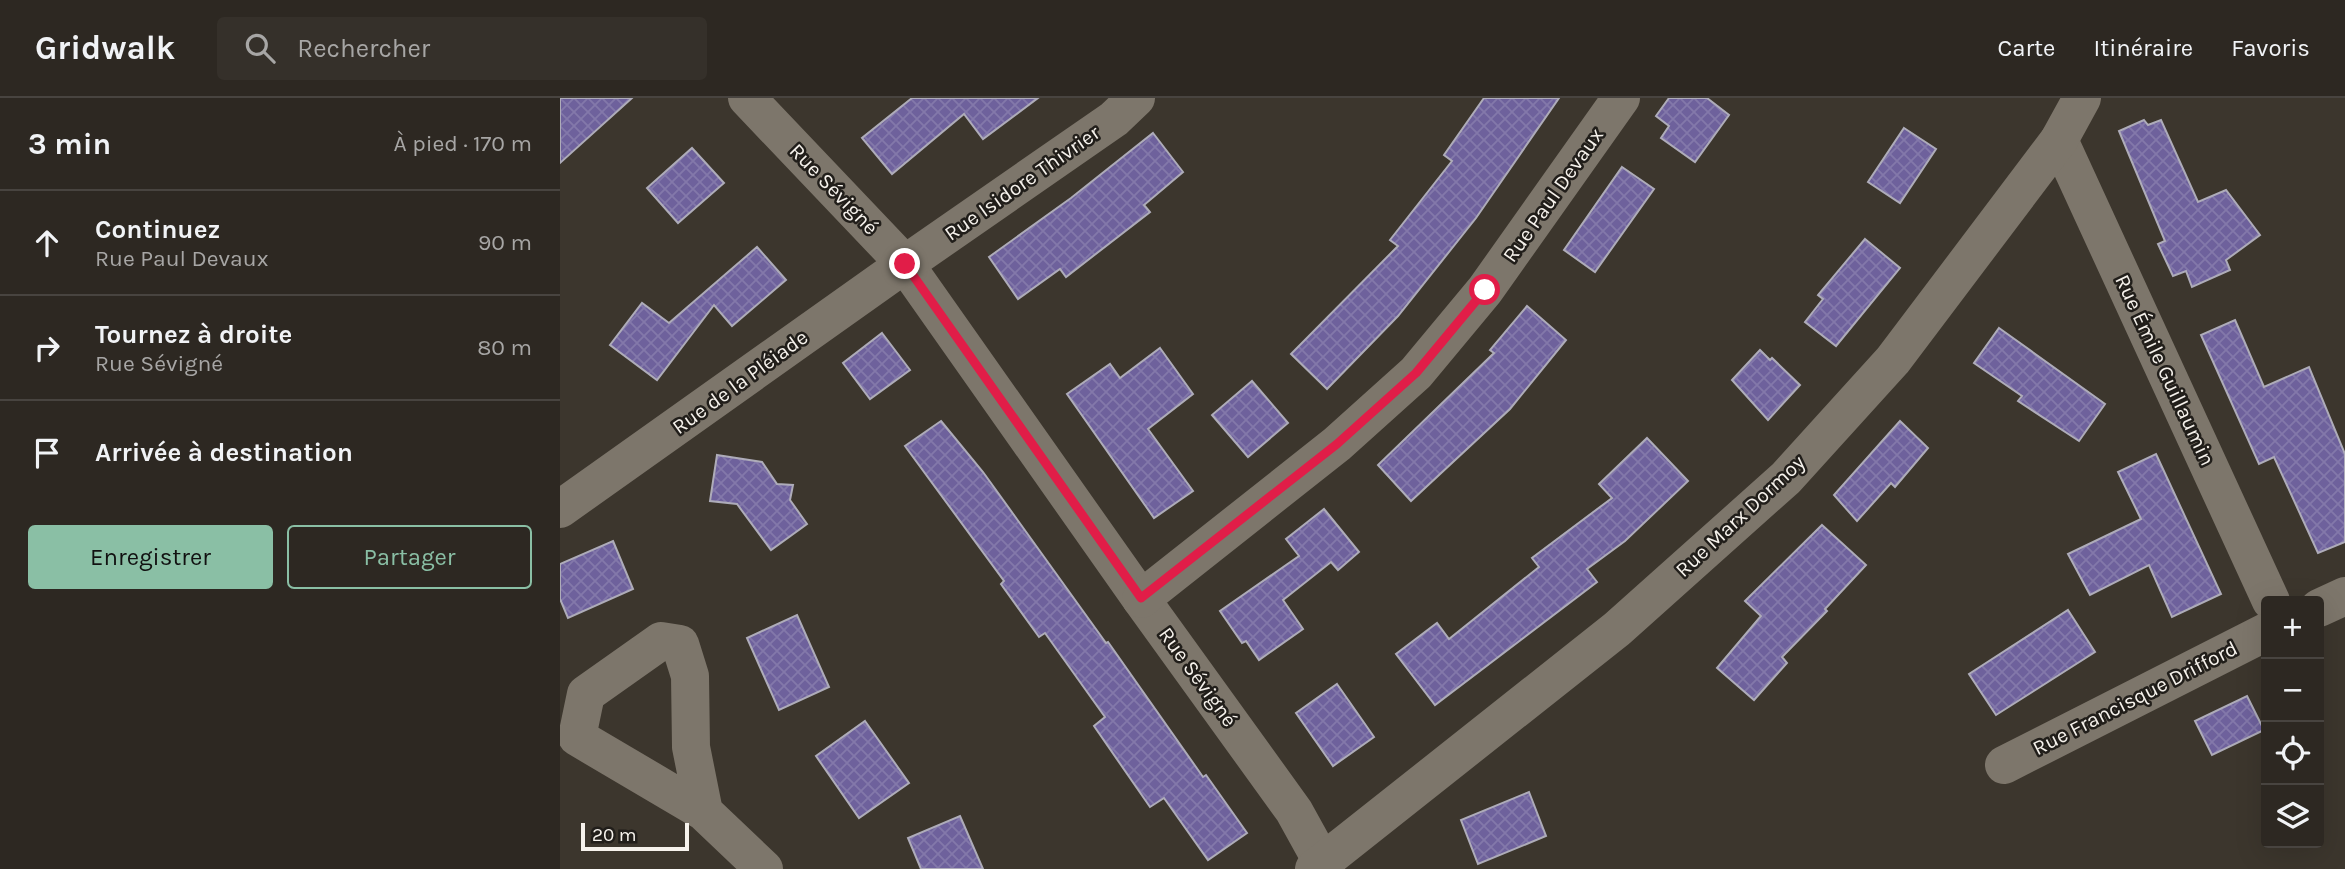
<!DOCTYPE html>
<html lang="fr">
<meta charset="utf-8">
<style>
body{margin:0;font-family:Karla,sans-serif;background:#35302a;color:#f1f3f6}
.controls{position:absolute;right:21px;bottom:21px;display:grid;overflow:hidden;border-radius:7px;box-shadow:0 7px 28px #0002}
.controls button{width:63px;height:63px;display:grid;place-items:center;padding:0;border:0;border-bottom:2px solid #484440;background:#2d2822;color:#f1f3f6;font:35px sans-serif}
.scale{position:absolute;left:21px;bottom:18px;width:108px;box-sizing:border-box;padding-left:7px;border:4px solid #f6f2ec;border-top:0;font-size:19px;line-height:24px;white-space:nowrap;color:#f6f2ec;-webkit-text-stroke:5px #211e1a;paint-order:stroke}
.stop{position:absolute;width:21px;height:21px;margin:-16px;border:5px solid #e11d48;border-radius:50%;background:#fff}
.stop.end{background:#e11d48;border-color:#fff;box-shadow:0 2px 7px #0008}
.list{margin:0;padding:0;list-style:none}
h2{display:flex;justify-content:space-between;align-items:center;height:91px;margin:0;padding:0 28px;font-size:30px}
h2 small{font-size:23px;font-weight:400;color:#a7a6a5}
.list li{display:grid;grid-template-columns:46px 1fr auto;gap:21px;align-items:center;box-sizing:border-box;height:105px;padding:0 28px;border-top:2px solid #484440}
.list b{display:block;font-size:26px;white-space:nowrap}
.list p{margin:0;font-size:23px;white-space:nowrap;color:#a7a6a5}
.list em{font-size:23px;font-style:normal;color:#a7a6a5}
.actions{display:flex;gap:14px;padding:21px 28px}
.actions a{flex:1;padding:16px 0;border:2px solid #8abfa5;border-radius:7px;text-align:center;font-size:24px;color:#8abfa5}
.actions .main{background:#8abfa5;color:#111}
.icon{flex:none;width:38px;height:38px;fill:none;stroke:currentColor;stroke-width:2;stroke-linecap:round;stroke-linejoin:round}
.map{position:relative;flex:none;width:1785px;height:771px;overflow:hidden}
header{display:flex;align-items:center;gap:42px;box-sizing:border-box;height:98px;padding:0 35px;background:#2d2822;border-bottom:2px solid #484440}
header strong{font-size:33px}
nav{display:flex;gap:38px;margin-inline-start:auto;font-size:24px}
.search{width:490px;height:63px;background:#35302a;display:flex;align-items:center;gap:18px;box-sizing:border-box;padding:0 24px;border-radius:7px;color:#a7a6a5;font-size:26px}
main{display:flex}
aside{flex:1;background:#2d2822}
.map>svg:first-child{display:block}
.building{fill:url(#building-cross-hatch);stroke:#aeacb9;stroke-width:2}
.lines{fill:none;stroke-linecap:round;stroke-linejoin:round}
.minor{stroke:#7d766b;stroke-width:38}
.route{stroke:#e11d48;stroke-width:9}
.labels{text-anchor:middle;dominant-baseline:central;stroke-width:5;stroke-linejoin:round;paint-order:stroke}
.street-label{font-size:21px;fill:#f6f2ec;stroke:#211e1a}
</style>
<header>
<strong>Gridwalk</strong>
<div class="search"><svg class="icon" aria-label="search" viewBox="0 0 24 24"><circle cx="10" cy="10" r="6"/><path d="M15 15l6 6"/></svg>Rechercher</div>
<nav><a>Carte</a><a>Itinéraire</a><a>Favoris</a></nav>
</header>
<main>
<aside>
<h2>3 min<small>À pied · 170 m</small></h2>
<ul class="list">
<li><svg class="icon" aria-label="ahead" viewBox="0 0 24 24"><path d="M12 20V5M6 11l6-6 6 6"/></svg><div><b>Continuez</b><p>Rue Paul Devaux</p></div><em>90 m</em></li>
<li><svg class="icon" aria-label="right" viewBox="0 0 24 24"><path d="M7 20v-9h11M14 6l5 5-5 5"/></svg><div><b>Tournez à droite</b><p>Rue Sévigné</p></div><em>80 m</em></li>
<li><svg class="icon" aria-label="arrive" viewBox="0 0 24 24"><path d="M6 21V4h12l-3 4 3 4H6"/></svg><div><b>Arrivée à destination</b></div></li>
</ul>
<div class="actions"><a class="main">Enregistrer</a><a>Partager</a></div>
</aside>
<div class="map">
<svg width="1785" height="771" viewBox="0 0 1785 771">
<defs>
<pattern id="building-cross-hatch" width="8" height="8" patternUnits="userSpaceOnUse" patternTransform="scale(1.75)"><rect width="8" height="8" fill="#6e619c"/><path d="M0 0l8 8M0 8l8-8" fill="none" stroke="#8378aa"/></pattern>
</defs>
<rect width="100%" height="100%" fill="#3c362d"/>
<g class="building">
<path d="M0,0H72L0,65Z"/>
<path d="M352,0H478L423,41L404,16L332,76L302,40Z"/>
<path d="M924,0H999L916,120L838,218L767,291L731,256L838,148L830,142L892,63L884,57Z"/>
<path d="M1109,0H1147L1169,17L1135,64L1101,40L1109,28L1096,18Z"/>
<path d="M1584,22L1588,27L1601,22L1638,104L1666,92L1700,137L1666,162L1670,172L1632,189L1626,173L1613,178L1598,146L1605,143L1559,33Z"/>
<path d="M1344,30L1376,51L1340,105L1308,84Z"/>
<path d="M593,35L623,74L584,107L590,114L506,179L500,171L458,201L429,159L511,100Z"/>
<path d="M132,50L164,85L118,125L87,90Z"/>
<path d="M1062,69L1094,91L1035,174L1004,152Z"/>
<path d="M1305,141L1340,170L1276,248L1245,224L1263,201L1258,197Z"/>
<path d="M197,149L226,182L172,228L154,207L97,282L50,247L82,205L109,225Z"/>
<path d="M967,208L1006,242L950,311L851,403L818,367L934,255L930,252Z"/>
<path d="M1675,222L1704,289L1749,269L1785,356V444L1758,455L1714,359L1699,366L1641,237Z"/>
<path d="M1439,230L1545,306L1519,343L1458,303L1462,298L1414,265Z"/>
<path d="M322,235L350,272L310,301L283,265Z"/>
<path d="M600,250L633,296L588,331L633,393L594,420L507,296L550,266L560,280Z"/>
<path d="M1200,252L1210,262L1212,260L1240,287L1208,322L1172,282Z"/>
<path d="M692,283L728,325L688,359L652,317Z"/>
<path d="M381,323L423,374L546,545L548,544L643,679L646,677L687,735L648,762L604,700L590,709L534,628L545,619L485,535L479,539L441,486L444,483L345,348Z"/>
<path d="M1340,323L1368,350L1335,389L1331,385L1297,423L1274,397Z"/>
<path d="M1087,340L1128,383L1065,443L1027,471L1037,484L875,607L836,556L877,525L889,541L979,469L972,460L1052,400L1039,386Z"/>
<path d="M1596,356L1661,496L1612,519L1589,467L1530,497L1508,456L1581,421L1558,374Z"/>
<path d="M157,357L202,364L217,386L233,387L230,402L247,426L211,452L177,406L150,403Z"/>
<path d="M764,411L799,454L778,472L771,464L723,502L743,531L699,562L686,543L682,545L660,513L739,458L726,441Z"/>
<path d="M1262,427L1306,467L1265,511L1267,513L1222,559L1227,565L1194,602L1157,570L1201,518L1185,503Z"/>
<path d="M53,443L73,491L8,520L0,501V466Z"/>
<path d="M1508,512L1535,554L1436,617L1409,576Z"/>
<path d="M237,517L269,589L219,612L187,540Z"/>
<path d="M777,586L814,639L773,668L736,615Z"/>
<path d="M1687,598L1704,632L1652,657L1635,623Z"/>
<path d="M305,623L349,685L299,720L256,658Z"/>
<path d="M969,694L986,738L918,766L901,722Z"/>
<path d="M400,718L423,771H361L348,740Z"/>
</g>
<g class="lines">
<g class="minor">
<path d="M187,0L345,166L581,501L734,713L766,771"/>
<path d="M1499,42L1711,503"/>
<path d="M0,411L345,166L554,21L576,0"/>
<path d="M581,501L777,346L856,275L925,192L1061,0"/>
<path d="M1759,510L1785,498"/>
<path d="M1444,667L1706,534"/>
<path d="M144,714L131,649L130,578L120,546L101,543L26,596L17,639L144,714L204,771"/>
<path d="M754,771L1057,531L1226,380L1333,262L1499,42L1522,0"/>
</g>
</g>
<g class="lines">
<path class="route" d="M345,166L581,500L777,346L856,275L925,192"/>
</g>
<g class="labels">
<g class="street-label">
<text transform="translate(462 85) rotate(-35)">Rue Isidore Thivrier</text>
<text transform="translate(274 91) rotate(46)">Rue Sévigné</text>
<text transform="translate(993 97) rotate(-55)">Rue Paul Devaux</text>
<text transform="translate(1605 272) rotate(65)">Rue Émile Guillaumin</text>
<text transform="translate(180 284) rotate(-36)">Rue de la Pléiade</text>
<text transform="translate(1180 418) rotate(-43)">Rue Marx Dormoy</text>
<text transform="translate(638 579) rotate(54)">Rue Sévigné</text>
<text transform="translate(1575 600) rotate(-27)">Rue Francisque Drifford</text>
</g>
</g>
</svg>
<div class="controls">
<button>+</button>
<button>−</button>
<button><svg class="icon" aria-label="locate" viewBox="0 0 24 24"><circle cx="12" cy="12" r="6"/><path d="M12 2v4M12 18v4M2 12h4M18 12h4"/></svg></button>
<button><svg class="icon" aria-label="layers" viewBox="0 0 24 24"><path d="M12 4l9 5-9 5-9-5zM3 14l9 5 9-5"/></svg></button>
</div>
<div class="scale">20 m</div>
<div class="stop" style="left:925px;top:192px"></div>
<div class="stop end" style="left:345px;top:166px"></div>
</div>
</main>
